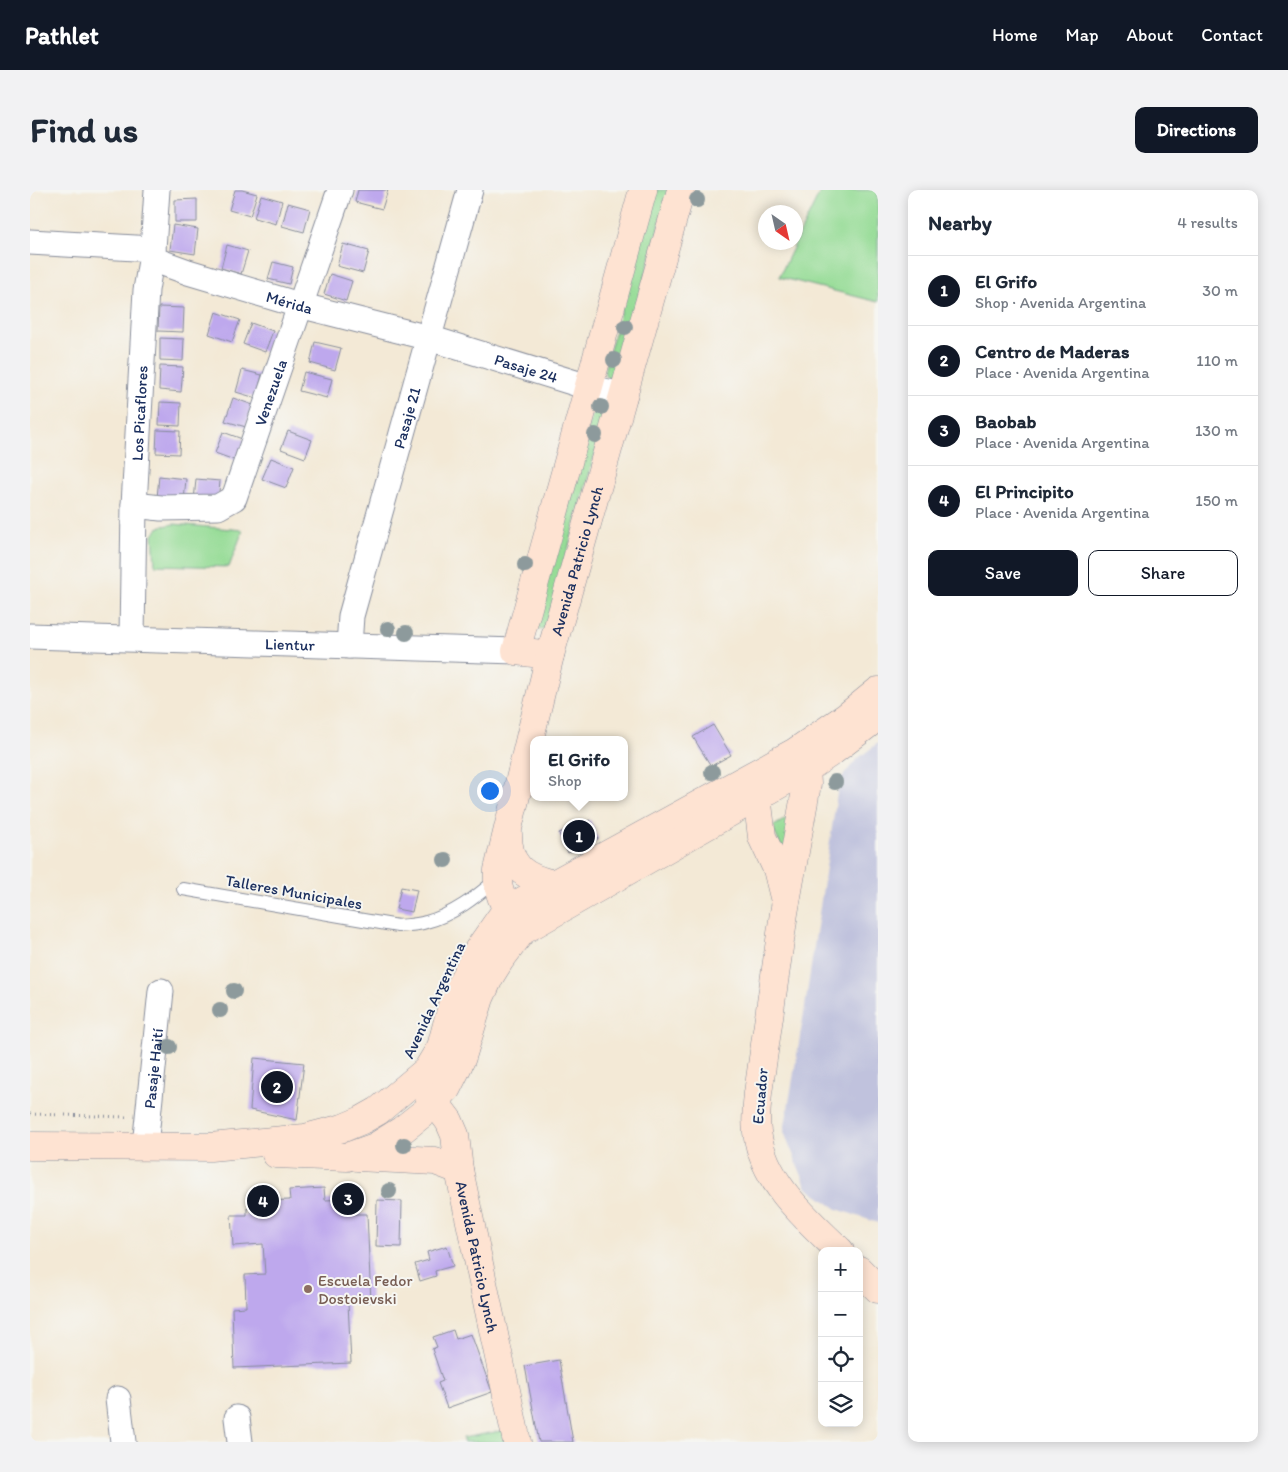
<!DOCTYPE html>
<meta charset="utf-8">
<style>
body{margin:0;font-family:Itim,sans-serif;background:#f2f2f3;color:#1f2937}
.controls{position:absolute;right:15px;bottom:15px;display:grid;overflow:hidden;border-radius:10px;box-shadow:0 2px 12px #0003}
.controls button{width:45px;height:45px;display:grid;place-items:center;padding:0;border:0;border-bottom:1px solid #e0e1e3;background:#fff;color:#1f2937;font:25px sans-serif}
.compass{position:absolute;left:728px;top:15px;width:45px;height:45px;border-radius:50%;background:#fff;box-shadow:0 2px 12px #0003;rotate:146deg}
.you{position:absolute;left:459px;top:600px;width:18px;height:18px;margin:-12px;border:4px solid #fff;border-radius:50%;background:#1a73e8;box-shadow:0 0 0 8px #1a73e833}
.badge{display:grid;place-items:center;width:32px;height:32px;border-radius:50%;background:#111827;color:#fff;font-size:16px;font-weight:700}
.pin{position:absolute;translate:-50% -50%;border:2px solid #fff;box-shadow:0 1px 5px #0006}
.popup{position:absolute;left:500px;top:546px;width:98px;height:65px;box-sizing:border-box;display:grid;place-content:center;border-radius:10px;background:#fff;filter:drop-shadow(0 1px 4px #0005);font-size:16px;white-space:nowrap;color:#747a83}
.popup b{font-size:19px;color:#1f2937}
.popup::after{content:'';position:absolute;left:50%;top:100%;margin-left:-10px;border:10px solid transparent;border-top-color:#fff}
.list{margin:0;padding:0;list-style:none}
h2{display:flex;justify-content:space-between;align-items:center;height:65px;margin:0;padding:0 20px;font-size:21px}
h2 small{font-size:16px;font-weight:400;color:#747a83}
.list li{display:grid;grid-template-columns:32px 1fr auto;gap:15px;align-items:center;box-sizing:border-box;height:70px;padding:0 20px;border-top:1px solid #e0e1e3}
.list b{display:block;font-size:19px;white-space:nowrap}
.list p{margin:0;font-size:16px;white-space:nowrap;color:#747a83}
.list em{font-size:16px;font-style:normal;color:#747a83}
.actions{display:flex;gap:10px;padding:15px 20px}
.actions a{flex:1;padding:11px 0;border:1px solid #111827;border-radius:10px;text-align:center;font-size:18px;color:#111827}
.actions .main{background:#111827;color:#fff}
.icon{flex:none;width:28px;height:28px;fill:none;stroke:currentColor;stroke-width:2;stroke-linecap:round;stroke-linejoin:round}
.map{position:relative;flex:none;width:848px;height:1252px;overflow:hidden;border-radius:10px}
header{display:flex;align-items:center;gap:30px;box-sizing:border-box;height:70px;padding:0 25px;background:#111827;color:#fff}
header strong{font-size:24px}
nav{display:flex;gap:28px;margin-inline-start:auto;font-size:18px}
.intro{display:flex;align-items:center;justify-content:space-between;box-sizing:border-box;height:120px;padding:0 30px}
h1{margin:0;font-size:35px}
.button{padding:12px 22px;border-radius:10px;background:#111827;color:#fff;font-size:18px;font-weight:700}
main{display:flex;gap:30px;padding:0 30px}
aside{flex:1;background:#fff;border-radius:10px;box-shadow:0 2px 12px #0003}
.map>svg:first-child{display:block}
.industrial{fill:#c0c2dd}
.green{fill:#96dc96;stroke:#58867a}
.building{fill:#bea8ed}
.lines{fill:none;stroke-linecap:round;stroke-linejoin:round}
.lane-casing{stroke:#878c9a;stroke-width:14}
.street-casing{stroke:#878c9a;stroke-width:27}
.secondary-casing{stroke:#878c9a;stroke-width:29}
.path{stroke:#878c9a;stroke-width:3;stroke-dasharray:1 4;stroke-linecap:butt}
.lane{stroke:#fff;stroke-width:12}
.street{stroke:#fff;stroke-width:25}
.secondary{stroke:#fee3d2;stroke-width:28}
.tree{fill:#8d9a9c}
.education-dot{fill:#8d6e63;stroke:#f6f6f2;stroke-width:2}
.labels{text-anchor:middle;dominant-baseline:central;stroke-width:4;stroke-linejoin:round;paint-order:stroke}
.street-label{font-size:16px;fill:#1b2f5e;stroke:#f6f6f2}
.education-label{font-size:16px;fill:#785e54;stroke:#f6f6f2;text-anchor:start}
</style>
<header>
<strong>Pathlet</strong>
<nav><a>Home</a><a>Map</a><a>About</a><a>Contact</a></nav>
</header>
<div class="intro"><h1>Find us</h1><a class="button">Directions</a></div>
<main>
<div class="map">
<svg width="848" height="1252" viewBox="0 0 848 1252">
<rect width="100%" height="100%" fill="#f6f6f2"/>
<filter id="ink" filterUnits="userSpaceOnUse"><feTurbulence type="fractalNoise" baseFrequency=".02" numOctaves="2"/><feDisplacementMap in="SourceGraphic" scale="10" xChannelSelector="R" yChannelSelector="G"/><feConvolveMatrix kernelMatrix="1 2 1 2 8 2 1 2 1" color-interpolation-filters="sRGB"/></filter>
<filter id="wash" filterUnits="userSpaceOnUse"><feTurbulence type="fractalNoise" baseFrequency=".0096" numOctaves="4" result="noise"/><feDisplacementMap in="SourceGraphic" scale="20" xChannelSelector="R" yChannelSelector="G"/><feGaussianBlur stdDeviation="1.12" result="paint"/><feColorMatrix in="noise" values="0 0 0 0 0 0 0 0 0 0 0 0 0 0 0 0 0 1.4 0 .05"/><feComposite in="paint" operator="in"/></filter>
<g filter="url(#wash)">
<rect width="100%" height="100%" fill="#f3e9d6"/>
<path class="industrial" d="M848,553V1033L807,1019L777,998L754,942L774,823L809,591L826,570Z"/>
<g class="green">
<path d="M624,0H639L588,185L582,189L576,187L574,181Z"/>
<path d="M791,0H848V112L749,87Z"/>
<path d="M570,212L575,213L578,217L516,438L510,440L504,437L564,217Z"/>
<path d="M144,334L213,340L199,377L125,375L123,344L129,337Z"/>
<path d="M761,626L757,668L742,637Z"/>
<path d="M476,1240L479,1252H433V1248Z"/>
</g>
<g id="blocks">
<g class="building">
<path d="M205,0H212L227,4L220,26L199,20Z"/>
<path d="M328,0H358L352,19L325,12Z"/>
<path d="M231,5L252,11L246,34L224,28Z"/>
<path d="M167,9V32H145V10Z"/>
<path d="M258,13L280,19L274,42L252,36Z"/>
<path d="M143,35L168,39L165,64L140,60Z"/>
<path d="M313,54L339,61L333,83L307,76Z"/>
<path d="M197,55L218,61L211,84L191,78Z"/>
<path d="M243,72L263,77L259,94L238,89Z"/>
<path d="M300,84L322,91L316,111L294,104Z"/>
<path d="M129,117L154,118L153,142L128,141Z"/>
<path d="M186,122L210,130L202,152L179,144Z"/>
<path d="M221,133L243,141L235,162L213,154Z"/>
<path d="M130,148L154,149L153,171L130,170Z"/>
<path d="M285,152L311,158L305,180L280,173Z"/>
<path d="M130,176L153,177L151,202L129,200Z"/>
<path d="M212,180L232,185L226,208L206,202Z"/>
<path d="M274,182L302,189L297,208L269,201Z"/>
<path d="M203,208L223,215L216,237L195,231Z"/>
<path d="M130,212L151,213L150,236L129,235Z"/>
<path d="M127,240L150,241L149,264L126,263Z"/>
<path d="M258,241L282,250L275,268L251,259Z"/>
<path d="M193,242L215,250L207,271L185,263Z"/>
<path d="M241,268L264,277L256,298L232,289Z"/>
<path d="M129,286L156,289L154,311L127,308Z"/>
<path d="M166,289L190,291L188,313L164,311Z"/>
<path d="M683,535L701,565L681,576L663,547Z"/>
<path d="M560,630L568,649L538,663L529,643Z"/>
<path d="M371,697L387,700L382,722L366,719Z"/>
<path d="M224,868L274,873L267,930L220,920Z"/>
<path d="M294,998L295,1010L318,1009L319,1024H337L341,1112L318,1113L321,1173L204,1178L202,1118L216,1117L215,1085L235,1084L233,1054L203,1056L201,1025H217V1018H234L233,1011L260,1010L259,1000Z"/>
<path d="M347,1010L372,1011L371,1057L346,1056Z"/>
<path d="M417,1056L423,1076L405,1081L406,1086L390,1091L385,1074L399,1070L397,1062Z"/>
<path d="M423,1140L426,1149L441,1144L462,1202L417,1218L408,1193L413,1191L402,1159L407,1157L403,1147Z"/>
<path d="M529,1170L543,1252H509L495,1176Z"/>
</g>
</g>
</g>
<g filter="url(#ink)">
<use href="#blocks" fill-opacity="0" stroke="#878c9a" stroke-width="1"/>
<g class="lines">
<g class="lane-casing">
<path id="lane" d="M153,699L368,736C377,735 387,735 396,732C423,725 446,707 467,689"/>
</g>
<g class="street-casing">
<g id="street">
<path d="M0,52L123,59"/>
<path id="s1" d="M122,69L158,82L269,115L399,148L558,197L594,206"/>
<path id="s2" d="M104,315L131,318L188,317L204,308L310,0"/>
<path id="s3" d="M0,446L486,461"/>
<path id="s4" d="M102,448L104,315L116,100L123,59L127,0"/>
<path id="s5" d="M319,456L321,426L440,0"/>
<path id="s6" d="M115,956L131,801"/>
<path d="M88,1209L93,1252"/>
<path d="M207,1228L210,1252"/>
</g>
</g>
<g class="secondary-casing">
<g id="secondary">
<path d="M520,465L486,461L613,0"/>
<path d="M767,566L776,579L777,594L754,723L728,903C727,916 725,929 727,942C734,993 775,1027 810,1061"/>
<path d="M732,590L727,606L732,647L747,679L754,707"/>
<path d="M478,644C478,677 494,687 523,694"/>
<path id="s7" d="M487,734C474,717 466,701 468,680L520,465L651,0"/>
<path id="s8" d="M395,899L419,931L425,945L429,980L487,1252"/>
<path d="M0,956L180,957L275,948L313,938L332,930L348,921L397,880L411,857L424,808L448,760L476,720L765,562L816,527L848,501"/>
<path d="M246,964L317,967L345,957L372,940L396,921L417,898L425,882L432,867L450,808L460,786L470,770L492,741L776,579L803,561L846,528"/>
<path d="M327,967L405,971L429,980"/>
<path d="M829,1080L848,1099"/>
</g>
</g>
<path class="path" d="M0,924L97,927"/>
<use href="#lane" class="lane"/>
<use href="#street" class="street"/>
<use href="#secondary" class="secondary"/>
</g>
<g class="tree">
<circle cx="667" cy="10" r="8"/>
<circle cx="595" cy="137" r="8"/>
<circle cx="584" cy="170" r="8"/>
<circle cx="571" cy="217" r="8"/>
<circle cx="565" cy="245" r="8"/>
<circle cx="495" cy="375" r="8"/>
<circle cx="358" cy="439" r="8"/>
<circle cx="376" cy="443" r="8"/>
<circle cx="682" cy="582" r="8"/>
<circle cx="805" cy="592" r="8"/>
<circle cx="415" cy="670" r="8"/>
<circle cx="204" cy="801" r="8"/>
<circle cx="190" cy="820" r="8"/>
<circle cx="139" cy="857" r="8"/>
<circle cx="374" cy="955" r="8"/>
<circle cx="359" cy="1001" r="8"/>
</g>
</g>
<circle class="education-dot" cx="278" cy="1099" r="5"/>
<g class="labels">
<g class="street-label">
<text stroke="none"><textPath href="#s1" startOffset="144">Mérida</textPath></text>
<text stroke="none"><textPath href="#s1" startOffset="390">Pasaje 24</textPath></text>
<text stroke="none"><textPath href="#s2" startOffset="214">Venezuela</textPath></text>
<text stroke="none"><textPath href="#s4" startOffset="225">Los Picaflores</textPath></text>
<text stroke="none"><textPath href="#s5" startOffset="236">Pasaje 21</textPath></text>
<text stroke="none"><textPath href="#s7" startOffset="378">Avenida Patricio Lynch</textPath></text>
<text stroke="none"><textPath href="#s3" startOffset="260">Lientur</textPath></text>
<text transform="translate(264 702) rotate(10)">Talleres Municipales</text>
<text transform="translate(404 810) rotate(-65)">Avenida Argentina</text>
<text stroke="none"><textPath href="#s6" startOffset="78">Pasaje Haití</textPath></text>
<text transform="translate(730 906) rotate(-85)">Ecuador</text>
<text stroke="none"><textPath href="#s8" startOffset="179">Avenida Patricio Lynch</textPath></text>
</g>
<g class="education-label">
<text x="288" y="1090">Escuela Fedor<tspan x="288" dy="18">Dostoievski</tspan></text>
</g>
</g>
</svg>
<div class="controls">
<button>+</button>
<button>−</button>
<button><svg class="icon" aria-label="locate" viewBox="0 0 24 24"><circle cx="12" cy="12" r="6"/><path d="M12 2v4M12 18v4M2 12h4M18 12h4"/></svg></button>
<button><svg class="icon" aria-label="layers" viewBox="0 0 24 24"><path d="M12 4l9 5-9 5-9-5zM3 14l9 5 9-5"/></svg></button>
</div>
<svg class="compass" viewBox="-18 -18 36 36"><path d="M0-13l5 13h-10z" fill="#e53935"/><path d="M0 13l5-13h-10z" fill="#747a83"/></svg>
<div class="you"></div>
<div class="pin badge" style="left:549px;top:646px">1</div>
<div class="popup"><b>El Grifo</b>Shop</div>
<div class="pin badge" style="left:247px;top:897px">2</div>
<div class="pin badge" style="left:318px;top:1009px">3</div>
<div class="pin badge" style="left:233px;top:1011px">4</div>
</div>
<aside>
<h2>Nearby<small>4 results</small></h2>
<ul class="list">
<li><span class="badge">1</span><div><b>El Grifo</b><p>Shop · Avenida Argentina</p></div><em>30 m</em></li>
<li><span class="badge">2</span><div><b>Centro de Maderas</b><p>Place · Avenida Argentina</p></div><em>110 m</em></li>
<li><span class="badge">3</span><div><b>Baobab</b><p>Place · Avenida Argentina</p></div><em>130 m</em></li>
<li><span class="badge">4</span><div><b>El Principito</b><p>Place · Avenida Argentina</p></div><em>150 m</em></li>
</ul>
<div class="actions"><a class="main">Save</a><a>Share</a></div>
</aside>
</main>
